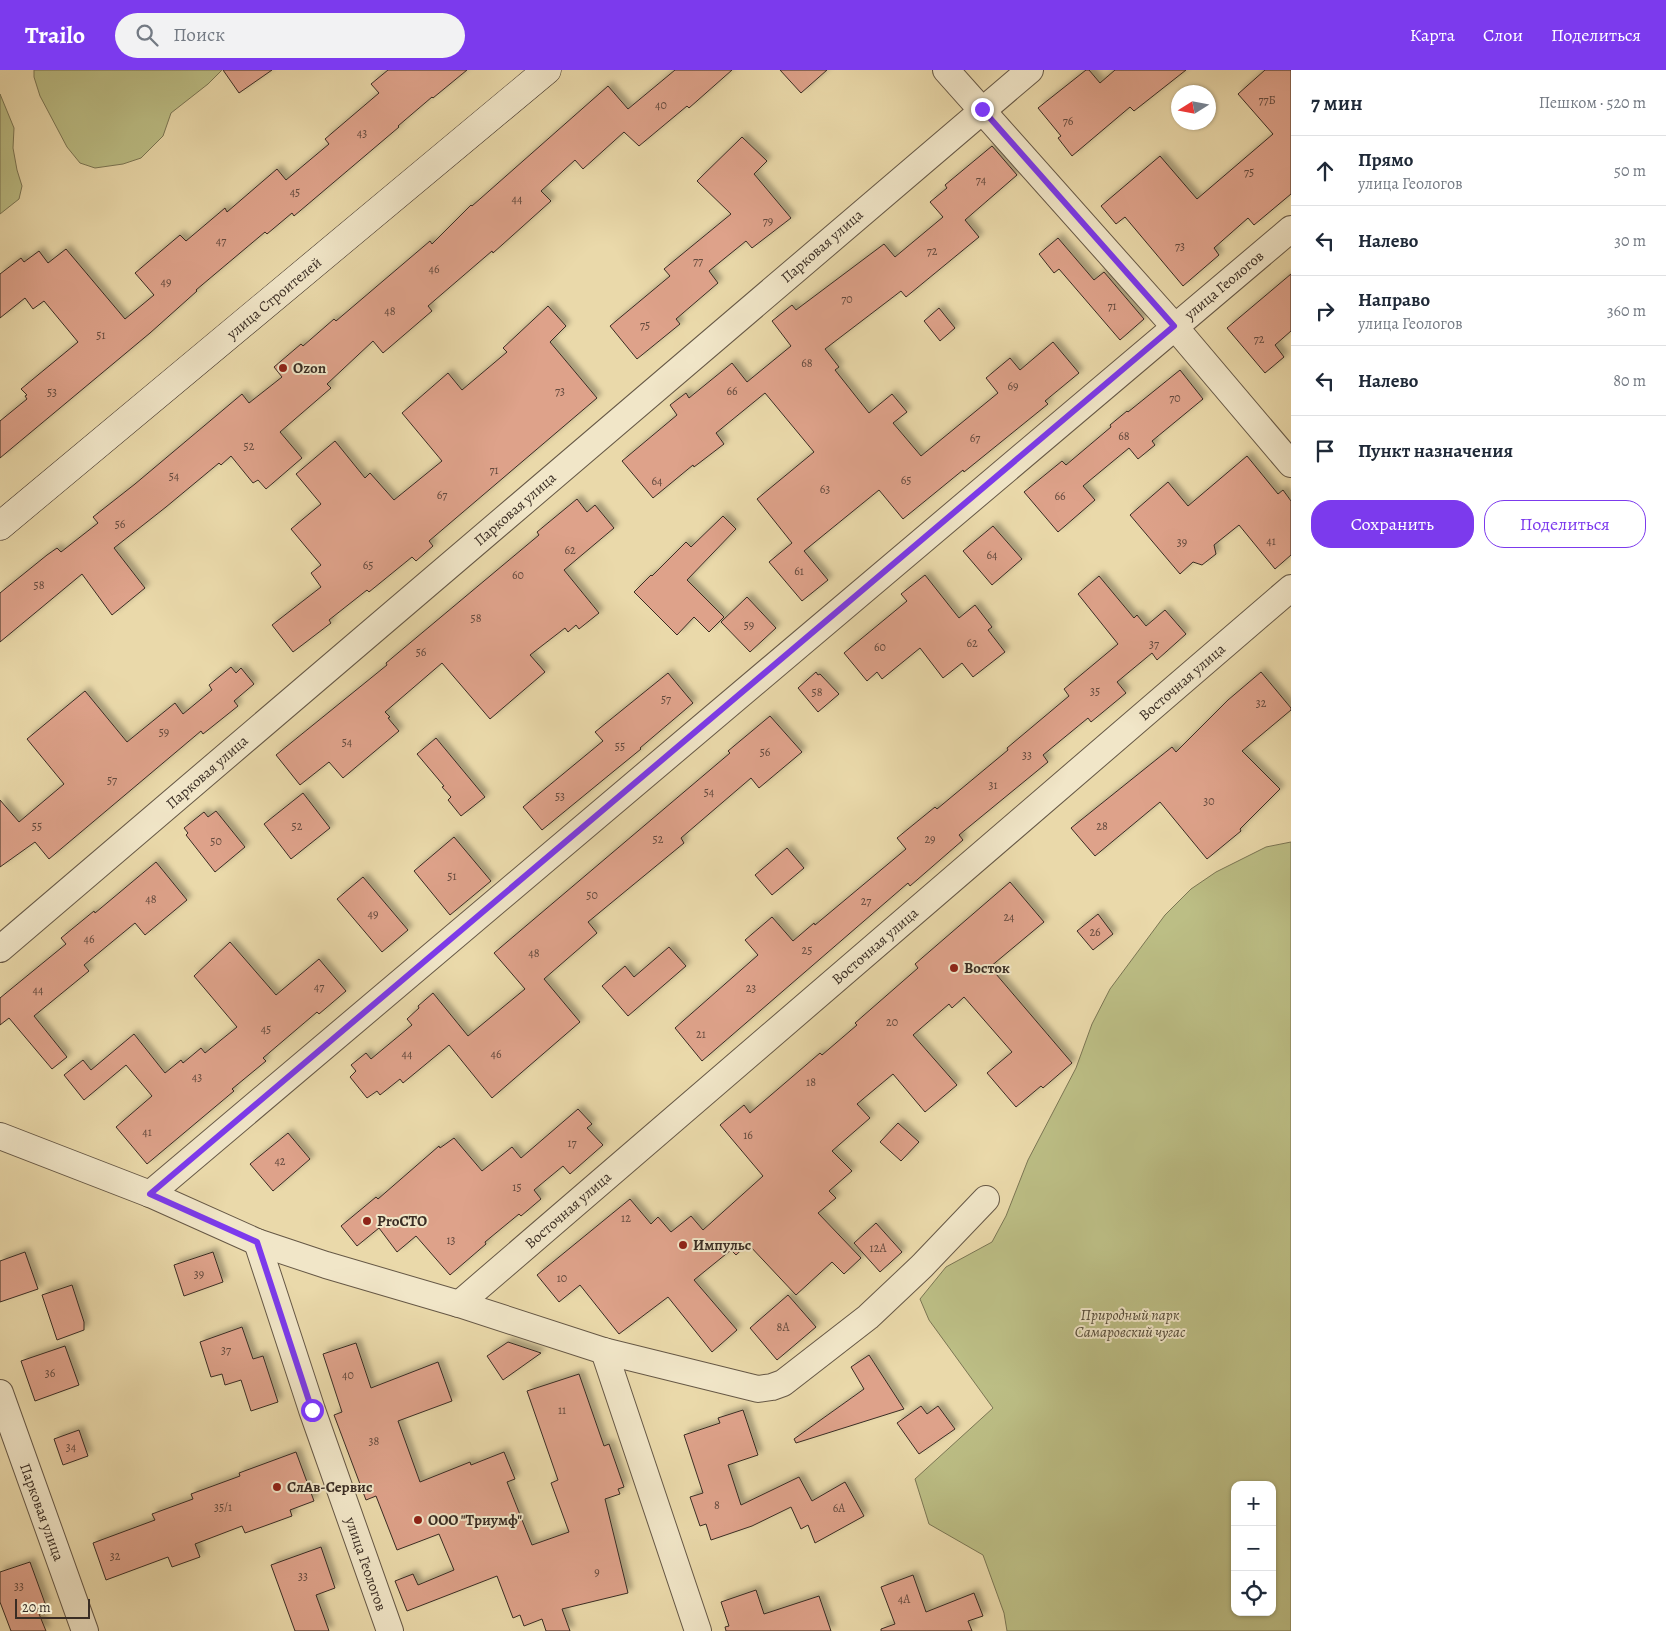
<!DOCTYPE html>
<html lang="ru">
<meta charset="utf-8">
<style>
body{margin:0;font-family:Alegreya,serif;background:#f2f2f3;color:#1f2937}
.controls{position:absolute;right:15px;bottom:15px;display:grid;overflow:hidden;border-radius:10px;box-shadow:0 1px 4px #0004}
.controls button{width:45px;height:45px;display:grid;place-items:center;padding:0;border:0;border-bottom:1px solid #e0e1e3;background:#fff;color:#1f2937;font:25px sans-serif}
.compass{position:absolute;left:1171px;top:15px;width:45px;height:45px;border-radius:50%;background:#fff;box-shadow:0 1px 4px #0004;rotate:259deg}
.scale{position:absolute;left:15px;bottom:12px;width:75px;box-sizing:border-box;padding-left:5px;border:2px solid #3a2d24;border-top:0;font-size:14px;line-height:18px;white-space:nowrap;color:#3a2d24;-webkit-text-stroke:4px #f1e6c8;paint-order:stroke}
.stop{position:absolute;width:15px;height:15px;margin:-11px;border:4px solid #7c3aed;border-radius:50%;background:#fff}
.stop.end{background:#7c3aed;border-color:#fff;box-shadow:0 1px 5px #0008}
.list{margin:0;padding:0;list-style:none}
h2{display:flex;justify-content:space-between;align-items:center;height:65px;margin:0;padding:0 20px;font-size:21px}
h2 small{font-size:16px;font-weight:400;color:#747a83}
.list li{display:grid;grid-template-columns:32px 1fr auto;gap:15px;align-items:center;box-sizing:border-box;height:70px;padding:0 20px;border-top:1px solid #e0e1e3}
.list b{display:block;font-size:19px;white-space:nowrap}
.list p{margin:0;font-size:16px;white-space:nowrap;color:#747a83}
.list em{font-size:16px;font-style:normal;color:#747a83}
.actions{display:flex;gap:10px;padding:15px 20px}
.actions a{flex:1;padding:11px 0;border:1px solid #7c3aed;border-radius:20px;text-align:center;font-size:18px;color:#7c3aed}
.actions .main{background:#7c3aed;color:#fff}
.icon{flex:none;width:28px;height:28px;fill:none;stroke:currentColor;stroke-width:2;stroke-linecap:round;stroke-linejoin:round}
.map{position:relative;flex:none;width:1291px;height:1561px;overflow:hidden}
header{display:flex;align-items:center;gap:30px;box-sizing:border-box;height:70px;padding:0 25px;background:#7c3aed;color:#fff}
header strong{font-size:24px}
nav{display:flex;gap:28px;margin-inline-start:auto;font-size:18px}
.search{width:350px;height:45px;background:#f2f2f3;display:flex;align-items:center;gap:12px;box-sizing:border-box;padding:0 18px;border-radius:28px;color:#747a83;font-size:19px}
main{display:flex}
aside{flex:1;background:#fff}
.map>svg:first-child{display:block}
.green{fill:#bcbe85;stroke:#7b7654;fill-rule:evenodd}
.building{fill:#dea28a;stroke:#3a2d24;filter:url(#shadow)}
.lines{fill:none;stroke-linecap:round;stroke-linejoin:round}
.street-casing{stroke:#665846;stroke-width:28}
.secondary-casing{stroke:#3a2d24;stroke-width:29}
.street{stroke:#f1e6c8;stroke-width:26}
.secondary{stroke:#f1e6c8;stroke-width:28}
.route{stroke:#7c3aed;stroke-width:6}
.poi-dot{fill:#8f2418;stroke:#f1e6c8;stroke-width:2}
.labels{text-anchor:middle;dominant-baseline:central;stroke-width:4;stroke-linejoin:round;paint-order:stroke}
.number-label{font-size:12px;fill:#634a3e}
.street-label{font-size:15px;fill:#3a2d24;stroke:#f1e6c8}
.poi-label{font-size:15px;font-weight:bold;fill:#3a2d24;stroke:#f1e6c8;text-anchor:start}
.park-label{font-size:15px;font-style:italic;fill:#544a37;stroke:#f1e6c8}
</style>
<header>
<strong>Trailo</strong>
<div class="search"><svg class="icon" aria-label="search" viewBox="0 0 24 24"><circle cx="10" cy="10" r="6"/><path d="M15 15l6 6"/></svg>Поиск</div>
<nav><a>Карта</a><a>Слои</a><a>Поделиться</a></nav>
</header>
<main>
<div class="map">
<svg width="1291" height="1561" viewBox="0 0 1291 1561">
<defs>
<filter id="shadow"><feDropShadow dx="4.5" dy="-4.5" stdDeviation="2.5" flood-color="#0004"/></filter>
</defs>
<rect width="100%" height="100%" fill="#ead9aa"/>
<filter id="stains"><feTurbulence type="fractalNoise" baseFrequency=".004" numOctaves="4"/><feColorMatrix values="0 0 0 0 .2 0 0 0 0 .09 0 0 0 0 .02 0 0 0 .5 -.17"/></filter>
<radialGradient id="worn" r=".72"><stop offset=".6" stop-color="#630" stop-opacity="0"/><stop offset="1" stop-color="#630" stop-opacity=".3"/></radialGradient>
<g class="green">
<path d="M34,0H222L208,14L171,43L163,66L141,88L123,94L95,98L80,93L67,77L40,26L34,7Z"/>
<path d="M0,24L14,58L13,78L17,100L22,116L19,129L0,144Z"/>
<path d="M1291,772V1561H1007L1004,1543L983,1485L929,1454L915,1409L993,1338L929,1250L920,1229L946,1197L992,1172L1006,1146L1028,1090L1076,998L1092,954L1110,919L1165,845L1191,819L1216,802L1266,777ZM1235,1415H1272V1542H1235Z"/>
</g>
<g class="building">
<path d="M223,0H272L239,23Z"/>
<path d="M388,0H467L433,28L432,27L398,56L399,57L294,146L292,143L267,164L265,162L196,220L197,221L150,263L0,388V351L27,329L25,326L27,325L21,319L78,272L44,231L33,239L25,228L0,248V204L21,188L24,192L39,181L48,193L66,179L125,249L154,225L135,203L180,165L186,171L225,138L227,142L277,99L286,110L329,74L325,69L379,23L371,14Z"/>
<path d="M675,0H732L689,38L687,36L639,76L624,62L583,99L575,90L541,121L551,131L493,183L492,181L428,236L432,241L383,283L373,271L327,314L331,318L280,362L302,388L266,419L258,410L253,413L231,386L221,395L219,393L166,437L114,478L145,518L112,545L82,504L0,572V523L47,485L57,478L61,482L98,453L93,447L135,414L242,324L249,333L282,307L274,297L301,274L303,276L334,249L336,251L430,171L432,174L471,135L472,136L608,16L628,39Z"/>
<path d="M780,0H827L801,23Z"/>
<path d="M1086,0H1089L1100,13L1115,0H1186L1134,41L1130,37L1072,86L1058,68L1061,66L1038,38Z"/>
<path d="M1265,0H1291V124L1254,155L1248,148L1214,178L1219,185L1183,216L1125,147L1116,154L1101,136L1160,86L1197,129L1273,64L1238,24Z"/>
<path d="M742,67L767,91L754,104L791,148L752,178L746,171L709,201L718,213L676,249L680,254L637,289L610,256L670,206L664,199L731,144L697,111Z"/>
<path d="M992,76L1017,105L965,150L979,167L906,227L901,221L825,279L839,297L835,300L869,343L892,324L907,342L893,353L921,386L998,323L986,308L1010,288L1020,300L1053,272L1079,303L1045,331L1048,334L964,402L963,400L903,449L879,420L804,481L828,510L802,531L769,492L792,473L757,429L814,382L765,323L716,363L724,374L694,397L693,395L653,428L622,391L677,345L670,335L686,323L689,328L732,293L747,312L791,276L772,251L792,235L796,240L884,174L895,187L943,147L930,132L947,118L945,115Z"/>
<path d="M1058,168L1094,210L1104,202L1144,249L1120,270L1059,199L1054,203L1039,184Z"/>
<path d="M1291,204V261L1275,275L1284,287L1265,303L1227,258Z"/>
<path d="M548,236L566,256L550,272L597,328L429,471L433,476L416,491L412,487L369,522L367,520L329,550L331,553L293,582L272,555L321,517L311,503L321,495L291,459L321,434L296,404L335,371L365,408L370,403L394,430L442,391L402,343L448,303L462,320L507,282L503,278Z"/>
<path d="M939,238L955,258L940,271L924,251Z"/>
<path d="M1180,300L1203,329L1152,371L1155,375L1138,389L1129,378L1083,416L1095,430L1058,462L1024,422L1062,391L1066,395L1111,357L1110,355L1127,341L1128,342Z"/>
<path d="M1247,386L1278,424L1283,420L1291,431V485L1275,499L1239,455L1214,475L1216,484L1202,495L1193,492L1180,504L1130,445L1168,412L1188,436Z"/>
<path d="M577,429L587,442L595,435L614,458L564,500L599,543L579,559L576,555L568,562L565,558L530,585L545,602L490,649L442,593L385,642L390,647L388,648L399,661L343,708L329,692L300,715L276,685L387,595L386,593L539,465L537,462Z"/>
<path d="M723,446L736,459L687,510L724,547L709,562L694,547L677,565L634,522L651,505L652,506L686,472L691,477Z"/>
<path d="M993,456L1022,489L992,515L963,481Z"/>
<path d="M925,505L959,548L975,535L992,557L988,560L1005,582L973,607L962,593L943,608L920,578L882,609L877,602L867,611L844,583L907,531L901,524Z"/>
<path d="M1099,506L1134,548L1137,545L1146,556L1165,540L1186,564L1157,590L1152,583L1117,612L1126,623L1091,652L1088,648L1043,685L1048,692L959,765L963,770L910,816L908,813L702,991L675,958L758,885L745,870L772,847L793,871L814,853L815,855L906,779L897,768L935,737L937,739L1008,680L1007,678L1069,626L1064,619L1118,574L1078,524Z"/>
<path d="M747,527L776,558L750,582L721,552Z"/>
<path d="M231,597L236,603L241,598L254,614L234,631L238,636L203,664L201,661L49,789L35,772L0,797V730L19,752L64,714L27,669L85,621L127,672L175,633L183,644L212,620L209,615Z"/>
<path d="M816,602L818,605L820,604L839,624L818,642L798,618Z"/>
<path d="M1261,602L1291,638V640L1242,681L1280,719L1240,759L1241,761L1207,789L1160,732L1095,786L1071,758L1172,677L1176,682L1228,630Z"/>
<path d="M668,603L693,633L640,678L641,679L614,701L542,760L523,737L603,671L595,662Z"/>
<path d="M770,646L802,682L759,718L751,708L681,768L684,773L588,852L597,863L544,909L580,952L492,1028L449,975L403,1013L400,1009L380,1025L377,1021L367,1028L350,1007L356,1001L351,995L366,983L371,989L412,955L407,949L419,938L418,936L433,923L468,966L525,919L494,883L730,683L728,681Z"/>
<path d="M436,668L485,727L461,746L448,730L451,727L442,717L444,716L417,684Z"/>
<path d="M303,723L330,758L291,789L264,754Z"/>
<path d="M216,741L245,777L215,802L186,765L188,763L184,758L204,742L208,747Z"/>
<path d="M454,767L491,811L450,845L414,801Z"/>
<path d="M787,778L804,798L772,825L755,805Z"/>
<path d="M156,792L187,830L145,865L135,853L84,895L89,901L34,946L67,987L52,999L9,948L0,955V928L66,874L61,868L94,841L95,843Z"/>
<path d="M363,807L408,860L382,882L337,829Z"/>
<path d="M1010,812L1044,852L990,897L1072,993L1043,1018L1041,1016L1016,1037L987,1003L1012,982L964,927L952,938L949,934L913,965L957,1015L925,1042L893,1004L857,1034L870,1048L832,1081L852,1101L829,1121L836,1128L818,1143L861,1188L844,1204L832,1192L796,1225L748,1174L736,1185L731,1180L694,1210L737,1260L712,1282L668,1227L619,1264L580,1215L559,1232L537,1205L630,1129L651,1154L658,1147L671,1162L691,1146L703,1160L763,1106L720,1055L744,1035L750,1043L820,983L822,985L857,955L855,953L918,898L915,894Z"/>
<path d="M1098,844L1113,864L1093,880L1077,861Z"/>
<path d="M230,872L276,925L319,889L346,921L319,944L317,942L263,988L266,991L232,1019L234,1021L147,1094L116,1057L152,1026L126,995L84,1030L64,1005L83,990L91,1000L134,964L165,1003L181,990L183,993L201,978L205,983L237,957L194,906Z"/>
<path d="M669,877L686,896L628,946L602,916L625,896L634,907Z"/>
<path d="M578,1039L592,1054L587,1058L603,1075L570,1104L563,1096L534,1120L541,1129L521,1146L519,1144L485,1172L486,1174L450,1205L416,1166L397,1182L379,1158L357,1176L341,1156L376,1127L378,1129L439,1076L440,1078L454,1068L482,1101L512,1077L521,1088Z"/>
<path d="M898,1053L919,1072L901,1091L880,1072Z"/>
<path d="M288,1063L310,1089L273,1121L250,1094Z"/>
<path d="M876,1153L902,1182L880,1202L854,1173Z"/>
<path d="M25,1182L38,1219L0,1232V1191Z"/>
<path d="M213,1182L223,1212L184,1226L174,1195Z"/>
<path d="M72,1215L84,1252V1260L57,1270L42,1225Z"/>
<path d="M788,1225L816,1257L777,1290L750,1258Z"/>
<path d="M242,1257L253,1289L263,1286L278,1332L251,1341L241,1310L225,1315L222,1304L211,1307L200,1272Z"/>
<path d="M508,1272L541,1283L503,1310L487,1286Z"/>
<path d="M356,1273L371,1318L438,1292L452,1331L398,1351L420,1412L470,1392L471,1395L504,1382L515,1409L507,1412L532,1475L569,1462L551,1413L558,1410L527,1321L579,1304L604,1376L609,1374L624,1417L618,1419L620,1424L605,1429L628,1523L562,1539L570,1561H546L542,1549L524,1556L520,1545L513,1548L497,1506L407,1541L395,1511L413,1504L418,1515L454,1500L439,1464L397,1480L376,1426L366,1430L334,1345L342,1342L323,1284Z"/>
<path d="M65,1276L79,1315L35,1331L21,1291Z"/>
<path d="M869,1285L904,1339L796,1373L794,1369L864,1319L851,1297Z"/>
<path d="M921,1336L927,1344L938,1336L955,1359L919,1384L897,1353Z"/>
<path d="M743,1340L758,1385L728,1395L741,1435L799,1407L812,1431L845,1412L864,1446L815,1473L808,1455L801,1459L791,1437L752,1456L711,1470L706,1454L700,1456L690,1427L703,1423L684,1365L720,1353L718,1348Z"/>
<path d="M79,1360L88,1386L63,1395L54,1369Z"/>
<path d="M296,1382L314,1431L290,1440L292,1446L259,1458L245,1463L242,1456L195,1474L200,1487L172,1497L168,1487L106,1510L93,1473L155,1450L152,1444L193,1429L191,1424L240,1406L239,1403Z"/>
<path d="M321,1477L335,1518L316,1525L329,1561H295L271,1495Z"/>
<path d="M30,1492L46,1536L37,1539L46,1561H11L0,1532V1502Z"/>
<path d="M913,1505L926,1542L974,1523L983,1546L968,1551L972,1561H881V1559L895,1554L881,1517Z"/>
<path d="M756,1520L764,1544L819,1526L831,1561H726L725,1557L729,1556L721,1532Z"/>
</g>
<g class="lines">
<g class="street-casing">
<g id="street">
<path d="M946,0L1174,256L1291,394"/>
<path d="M0,879L1030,0"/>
<path d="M0,1066L150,1124L257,1172L326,1195L459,1234L604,1281L758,1319L772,1317L783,1313L868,1247L922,1196L986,1129"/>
<path d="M150,1124L1291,159"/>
<path d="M257,1172L312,1340L390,1561"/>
<path d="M459,1234L1291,518"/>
<path d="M604,1281L698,1561"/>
<path d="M0,1323L85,1561"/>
</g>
</g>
<g class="secondary-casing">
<path id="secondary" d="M0,456L547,0"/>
</g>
<use href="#street" class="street"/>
<use href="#secondary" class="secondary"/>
</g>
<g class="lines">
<path class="route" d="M312,1340L257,1172L150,1124L1174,256L982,39"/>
</g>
<g class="poi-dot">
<circle cx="283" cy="298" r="5"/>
<circle cx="954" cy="898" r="5"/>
<circle cx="367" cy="1151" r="5"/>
<circle cx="683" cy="1175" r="5"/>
<circle cx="277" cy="1417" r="5"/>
<circle cx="418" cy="1450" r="5"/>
</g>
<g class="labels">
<g class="number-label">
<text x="1267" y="30">77Б</text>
<text x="661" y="35">40</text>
<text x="1068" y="51">76</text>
<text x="362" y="63">43</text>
<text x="1249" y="102">75</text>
<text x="981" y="110">74</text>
<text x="295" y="122">45</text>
<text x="517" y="129">44</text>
<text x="768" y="151">79</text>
<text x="221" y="171">47</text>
<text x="1180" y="176">73</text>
<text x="932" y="181">72</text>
<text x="698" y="191">77</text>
<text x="434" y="199">46</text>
<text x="166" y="212">49</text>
<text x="847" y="229">70</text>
<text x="1112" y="236">71</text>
<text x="390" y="241">48</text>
<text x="645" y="255">75</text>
<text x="101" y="265">51</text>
<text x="1259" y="269">72</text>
<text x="807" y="293">68</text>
<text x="1013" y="316">69</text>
<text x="560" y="321">73</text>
<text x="732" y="321">66</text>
<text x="52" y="322">53</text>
<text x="1175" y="328">70</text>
<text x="1124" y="366">68</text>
<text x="975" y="368">67</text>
<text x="249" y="376">52</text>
<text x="494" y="400">71</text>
<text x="174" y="406">54</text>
<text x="906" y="410">65</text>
<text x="657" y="411">64</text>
<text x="825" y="419">63</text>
<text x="442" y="425">67</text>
<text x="1060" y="426">66</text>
<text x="120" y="454">56</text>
<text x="1271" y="471">41</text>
<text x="1182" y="472">39</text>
<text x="570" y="480">62</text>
<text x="992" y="485">64</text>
<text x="368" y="495">65</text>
<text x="799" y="501">61</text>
<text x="518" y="505">60</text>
<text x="39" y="515">58</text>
<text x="476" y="548">58</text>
<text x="749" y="555">59</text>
<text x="972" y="573">62</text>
<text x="1154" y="574">37</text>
<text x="880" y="577">60</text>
<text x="421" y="582">56</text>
<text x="1095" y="621">35</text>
<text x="817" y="622">58</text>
<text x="666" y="629">57</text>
<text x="1261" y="633">32</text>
<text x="164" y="662">59</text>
<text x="347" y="672">54</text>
<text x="620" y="676">55</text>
<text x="765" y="682">56</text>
<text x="1027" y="685">33</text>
<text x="112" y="710">57</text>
<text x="993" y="715">31</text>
<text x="709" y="722">54</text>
<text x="560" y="726">53</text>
<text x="1209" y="731">30</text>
<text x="37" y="756">55</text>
<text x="297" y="756">52</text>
<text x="1102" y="756">28</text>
<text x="658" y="769">52</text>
<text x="930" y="769">29</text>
<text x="216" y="771">50</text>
<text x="452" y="806">51</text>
<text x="592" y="825">50</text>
<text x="151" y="829">48</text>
<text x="866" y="831">27</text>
<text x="373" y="844">49</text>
<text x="1009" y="847">24</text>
<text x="1095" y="862">26</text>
<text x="89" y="869">46</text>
<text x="807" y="880">25</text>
<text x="534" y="883">48</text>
<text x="319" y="917">47</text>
<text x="751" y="918">23</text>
<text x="38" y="920">44</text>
<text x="892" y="952">20</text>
<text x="266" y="959">45</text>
<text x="701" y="964">21</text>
<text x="407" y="984">44</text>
<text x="496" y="984">46</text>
<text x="197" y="1007">43</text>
<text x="811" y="1012">18</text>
<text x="147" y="1062">41</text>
<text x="748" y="1065">16</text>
<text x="572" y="1073">17</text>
<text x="280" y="1091">42</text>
<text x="517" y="1117">15</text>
<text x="626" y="1148">12</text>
<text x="451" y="1170">13</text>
<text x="878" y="1178">12А</text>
<text x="199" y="1204">39</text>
<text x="562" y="1208">10</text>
<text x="783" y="1257">8А</text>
<text x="226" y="1280">37</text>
<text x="50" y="1303">36</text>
<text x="348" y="1305">40</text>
<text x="562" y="1340">11</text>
<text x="374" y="1371">38</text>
<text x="71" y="1377">34</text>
<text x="717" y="1435">8</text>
<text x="223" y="1437">35/1</text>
<text x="839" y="1438">6А</text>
<text x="115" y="1486">32</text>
<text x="597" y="1502">9</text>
<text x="303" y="1506">33</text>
<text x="19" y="1516">33</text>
<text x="904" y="1529">4А</text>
</g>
<g class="street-label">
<text transform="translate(822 176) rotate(-41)">Парковая улица</text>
<text transform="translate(1224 215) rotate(-40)">улица Геологов</text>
<text transform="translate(274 228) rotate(-40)">улица Строителей</text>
<text transform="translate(515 439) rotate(-41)">Парковая улица</text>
<text transform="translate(1182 612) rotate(-41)">Восточная улица</text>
<text transform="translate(207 702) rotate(-41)">Парковая улица</text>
<text transform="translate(875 876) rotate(-41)">Восточная улица</text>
<text transform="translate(568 1140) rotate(-41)">Восточная улица</text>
<text transform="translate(42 1442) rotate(70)">Парковая улица</text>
<text transform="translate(366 1494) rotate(71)">улица Геологов</text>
</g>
<g class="poi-label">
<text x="293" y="298">Ozon</text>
<text x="964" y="898">Восток</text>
<text x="377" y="1151">ProСТО</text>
<text x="693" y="1175">Импульс</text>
<text x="287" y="1417">СлАв-Сервис</text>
<text x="428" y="1450">ООО "Триумф"</text>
</g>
<g class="park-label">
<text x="1130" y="1245">Природный парк<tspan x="1130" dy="17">Самаровский чугас</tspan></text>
</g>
</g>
<rect width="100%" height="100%" filter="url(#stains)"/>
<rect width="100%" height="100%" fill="url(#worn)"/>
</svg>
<div class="controls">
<button>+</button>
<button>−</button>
<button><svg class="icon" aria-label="locate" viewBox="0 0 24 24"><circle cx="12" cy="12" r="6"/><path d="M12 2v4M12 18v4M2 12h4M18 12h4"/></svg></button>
</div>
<svg class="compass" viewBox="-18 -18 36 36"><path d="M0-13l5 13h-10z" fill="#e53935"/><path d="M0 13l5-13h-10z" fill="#747a83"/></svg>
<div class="scale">20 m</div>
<div class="stop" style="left:312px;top:1340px"></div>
<div class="stop end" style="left:982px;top:39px"></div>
</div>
<aside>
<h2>7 мин<small>Пешком · 520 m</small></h2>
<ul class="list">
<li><svg class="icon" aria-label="ahead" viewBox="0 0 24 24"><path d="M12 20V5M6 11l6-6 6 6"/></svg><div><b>Прямо</b><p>улица Геологов</p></div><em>50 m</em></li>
<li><svg class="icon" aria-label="left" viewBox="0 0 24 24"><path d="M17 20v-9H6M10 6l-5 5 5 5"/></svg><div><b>Налево</b></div><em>30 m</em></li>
<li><svg class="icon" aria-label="right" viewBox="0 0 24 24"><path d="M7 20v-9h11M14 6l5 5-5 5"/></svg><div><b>Направо</b><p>улица Геологов</p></div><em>360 m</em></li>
<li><svg class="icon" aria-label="left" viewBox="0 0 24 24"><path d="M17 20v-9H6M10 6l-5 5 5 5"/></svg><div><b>Налево</b></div><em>80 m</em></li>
<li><svg class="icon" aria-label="arrive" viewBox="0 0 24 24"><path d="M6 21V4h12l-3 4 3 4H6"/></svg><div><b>Пункт назначения</b></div></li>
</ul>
<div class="actions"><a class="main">Сохранить</a><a>Поделиться</a></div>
</aside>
</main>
